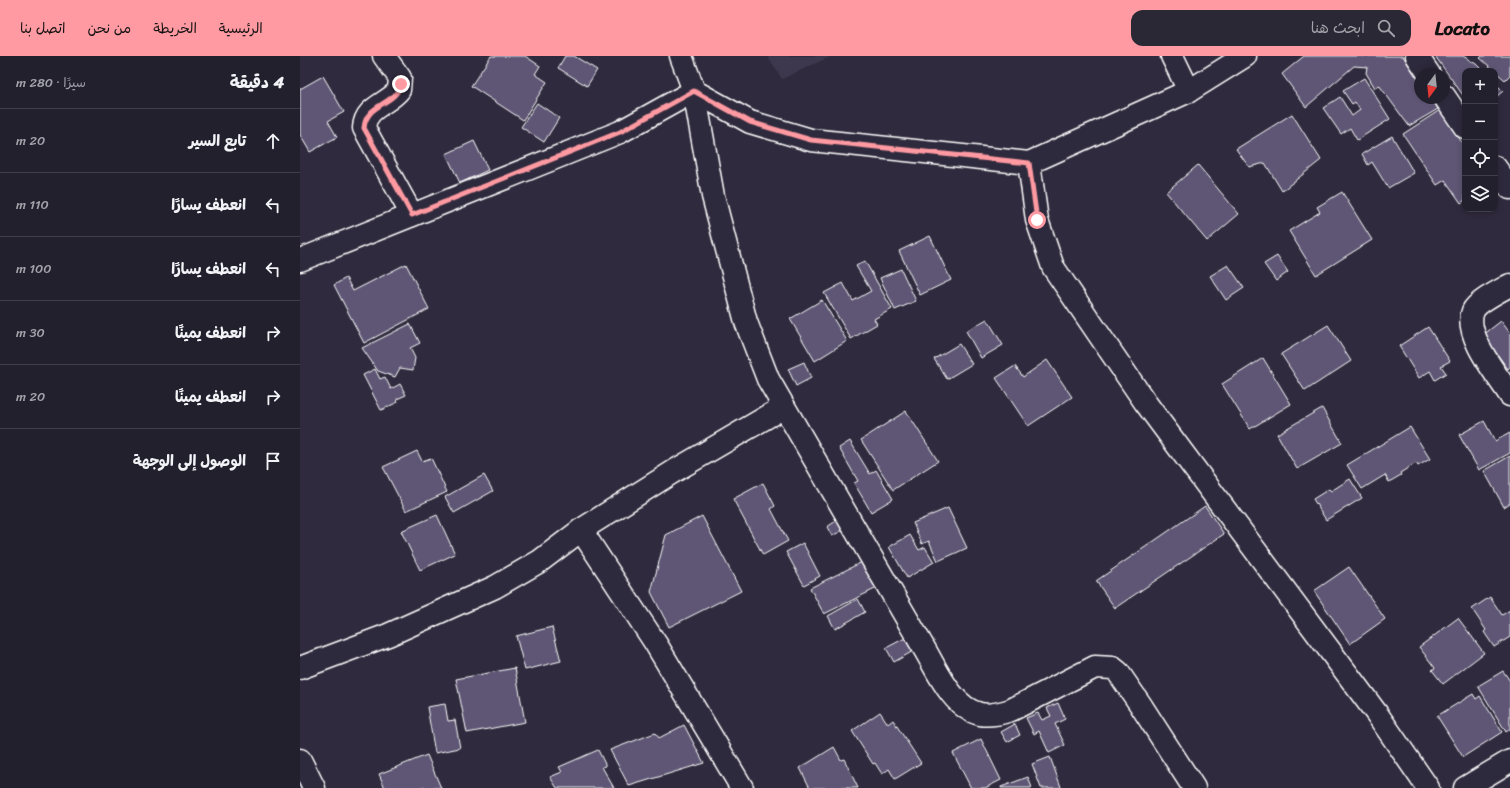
<!DOCTYPE html>
<html lang="ar">
<meta charset="utf-8">
<style>
body{margin:0;font-family:Sriracha,"Playpen Sans Arabic",sans-serif;background:#2b2836;color:#f1f3f6;direction:rtl}
.controls{position:absolute;right:12px;top:12px;display:grid;overflow:hidden;border-radius:8px;box-shadow:0 2px 6px #0003}
.controls button{width:36px;height:36px;display:grid;place-items:center;padding:0;border:0;border-bottom:1px solid #403e4a;background:#23202e;color:#f1f3f6;font:20px sans-serif}
.compass{position:absolute;left:1114px;top:12px;width:36px;height:36px;border-radius:50%;background:#23202e;box-shadow:0 2px 6px #0003;rotate:195deg}
.stop{position:absolute;width:12px;height:12px;margin:-9px;border:3px solid #ff9aa2;border-radius:50%;background:#fff}
.stop.end{background:#ff9aa2;border-color:#fff;box-shadow:0 1px 4px #0008}
.list{margin:0;padding:0;list-style:none}
h2{display:flex;justify-content:space-between;align-items:center;height:52px;margin:0;padding:0 16px;font-size:17px}
h2 small{font-size:13px;font-weight:400;color:#a3a3aa}
.list li{display:grid;grid-template-columns:26px 1fr auto;gap:12px;align-items:center;box-sizing:border-box;height:64px;padding:0 16px;border-top:1px solid #403e4a}
.list b{display:block;font-size:15px;white-space:nowrap}
.list em{font-size:13px;font-style:normal;color:#a3a3aa}
.icon{flex:none;width:22px;height:22px;fill:none;stroke:currentColor;stroke-width:2;stroke-linecap:round;stroke-linejoin:round}
.map{position:relative;flex:none;width:1210px;height:732px;overflow:hidden;direction:ltr}
header{display:flex;align-items:center;gap:24px;box-sizing:border-box;height:56px;padding:0 20px;background:#ff9aa2;color:#111}
header strong{font-size:19px}
nav{display:flex;gap:22px;margin-inline-start:auto;font-size:14px}
.search{width:280px;height:36px;background:#2b2836;display:flex;align-items:center;gap:10px;box-sizing:border-box;padding:0 14px;border-radius:12px;color:#a3a3aa;font-size:15px}
main{display:flex}
aside{flex:1;background:#23202e}
.map>svg:first-child{display:block}
.built{fill:#3d384e}
.building{fill:#5e5775;stroke:#fff}
.lines{fill:none;stroke-linecap:round;stroke-linejoin:round}
.minor-casing{stroke:#fff;stroke-width:25}
.minor{stroke:#2f2a3d;stroke-width:22}
.route{stroke:#ff9aa2;stroke-width:5}
</style>
<header>
<strong>Locato</strong>
<div class="search"><svg class="icon" aria-label="search" viewBox="0 0 24 24"><circle cx="10" cy="10" r="6"/><path d="M15 15l6 6"/></svg>ابحث هنا</div>
<nav><a>الرئيسية</a><a>الخريطة</a><a>من نحن</a><a>اتصل بنا</a></nav>
</header>
<main>
<div class="map">
<svg width="1210" height="732" viewBox="0 0 1210 732">
<rect width="100%" height="100%" fill="#2f2a3d"/>
<filter id="ink" filterUnits="userSpaceOnUse"><feTurbulence type="fractalNoise" baseFrequency=".025" numOctaves="2"/><feDisplacementMap in="SourceGraphic" scale="8" xChannelSelector="R" yChannelSelector="G"/><feConvolveMatrix kernelMatrix="1 2 1 2 8 2 1 2 1" color-interpolation-filters="sRGB"/></filter>
<g filter="url(#ink)">
<path class="built" d="M467,0H532L482,23Z"/>
<g class="building">
<path d="M191,0H225L240,10L235,18L247,26L223,64L171,30Z"/>
<path d="M265,0H274L297,14L287,30L258,12Z"/>
<path d="M1004,0H1103L1120,26V42H1131L1138,53L1109,70L1079,29L1075,32L1066,17L1067,11L1054,10L1006,51L982,18Z"/>
<path d="M1135,0H1163L1176,8L1183,15H1165V42Z"/>
<path d="M1182,0H1210V19L1205,24L1180,2Z"/>
<path d="M23,20L44,56L28,65L37,81L10,96L0,79V33Z"/>
<path d="M1064,22L1090,63L1057,84L1050,72L1041,78L1023,52L1040,41L1052,60L1060,54L1055,46L1052,48L1043,35Z"/>
<path d="M1195,27L1203,35L1195,42Z"/>
<path d="M237,47L259,62L244,86L221,71Z"/>
<path d="M1140,54L1165,91V144L1161,147L1145,124L1137,129L1103,78Z"/>
<path d="M992,58L1021,104L982,135L965,107L949,111L936,93Z"/>
<path d="M1092,80L1114,117L1088,132L1072,106L1068,109L1062,98Z"/>
<path d="M174,85L188,114L160,127L146,98Z"/>
<path d="M898,109L939,158L907,185L866,136Z"/>
<path d="M1042,136L1072,184L1016,219L989,175L1020,156L1017,151Z"/>
<path d="M630,180L651,224L620,239L599,195Z"/>
<path d="M977,200L988,216L976,225L964,208Z"/>
<path d="M565,205L592,253L574,263L577,268L551,283L524,237L543,227L553,245L571,235L556,210Z"/>
<path d="M106,208L129,253L64,287L34,229L46,222L53,235Z"/>
<path d="M928,209L944,232L926,244L910,220Z"/>
<path d="M601,213L616,245L595,254L580,222Z"/>
<path d="M522,244L547,285L515,305L490,263Z"/>
<path d="M687,263L703,289L681,302L666,275Z"/>
<path d="M1201,265L1210,277V311L1208,313L1183,279Z"/>
<path d="M110,268L120,287L110,292L115,302L113,314L100,312L95,321L78,315L62,292Z"/>
<path d="M1028,269L1051,305L1005,335L981,298Z"/>
<path d="M1128,271L1150,305L1141,310L1146,317L1135,324L1130,315L1119,322L1099,290Z"/>
<path d="M659,288L672,308L647,323L634,303Z"/>
<path d="M963,302L991,348L950,373L922,328Z"/>
<path d="M747,304L772,341L728,370L696,322L715,310L723,321Z"/>
<path d="M504,306L511,322L496,330L488,313Z"/>
<path d="M75,313L80,323L85,321L91,333L100,328L106,339L97,343L98,346L81,354L63,319Z"/>
<path d="M1022,352L1042,387L997,413L977,378Z"/>
<path d="M606,355L638,405L593,434L561,384Z"/>
<path d="M1184,365L1195,385L1210,377V397L1179,414L1159,379Z"/>
<path d="M1110,371L1130,403L1118,410L1116,407L1100,417L1101,419L1089,426L1085,419L1062,433L1047,409Z"/>
<path d="M550,385L570,418L576,414L593,443L571,456L554,427L558,425L539,392Z"/>
<path d="M117,395L122,405L131,402L147,436L106,455L83,411Z"/>
<path d="M1210,400V447L1204,451L1184,415Z"/>
<path d="M184,419L193,435L154,457L145,441Z"/>
<path d="M1050,423L1062,442L1026,464L1013,443L1029,433L1031,435Z"/>
<path d="M463,427L475,450L471,453L488,485L463,499L433,443Z"/>
<path d="M905,450L924,478L815,552L796,525Z"/>
<path d="M648,452L667,492L638,505L629,485L622,488L613,467Z"/>
<path d="M137,459L155,498L120,514L101,475Z"/>
<path d="M402,460L441,535L369,571L351,536L366,479Z"/>
<path d="M539,463L545,473L532,480L527,471Z"/>
<path d="M610,479L619,494L625,491L634,506L607,522L589,491Z"/>
<path d="M503,487L520,520L504,529L486,496Z"/>
<path d="M564,505L577,532L524,558L510,532Z"/>
<path d="M1049,511L1085,563L1050,588L1014,535Z"/>
<path d="M1190,541L1202,559L1210,554V581L1194,591L1184,576L1186,574L1172,553Z"/>
<path d="M558,543L565,556L535,573L528,560Z"/>
<path d="M1158,562L1184,597L1143,628L1132,614L1135,612L1119,591Z"/>
<path d="M252,571L261,605L225,614L216,580Z"/>
<path d="M607,581L615,594L594,606L586,592Z"/>
<path d="M215,612L225,666L167,677L156,623Z"/>
<path d="M1203,615L1210,625V673L1206,676L1178,630Z"/>
<path d="M1173,638L1176,643L1180,640L1202,676L1163,701L1137,660Z"/>
<path d="M758,647L765,663L755,668L765,689L749,697L739,675L734,678L726,662L738,657L742,664L751,660L747,652Z"/>
<path d="M145,648L148,665L155,664L160,692L135,697L127,651Z"/>
<path d="M580,656L588,668L593,664L621,707L595,723L589,713L582,718L575,707L573,708L552,675Z"/>
<path d="M715,668L720,679L707,686L701,676Z"/>
<path d="M384,669L404,707L329,730L310,694L355,677L359,682Z"/>
<path d="M681,683L701,724L685,732H671L653,697Z"/>
<path d="M534,691L541,704L544,703L558,732H510L500,712Z"/>
<path d="M298,694L306,710L302,711L314,732H257L250,721L262,716L259,711Z"/>
<path d="M127,699L141,732H85L79,718Z"/>
<path d="M750,701L761,731L760,732H741L732,708Z"/>
<path d="M728,721L732,732H701V731Z"/>
</g>
<g class="lines">
<g class="minor-casing">
<g id="minor">
<path d="M84,0L100,22L99,34C88,48 65,51 64,72L112,159"/>
<path d="M381,0L394,35L450,66L511,84L729,107L889,35L945,0"/>
<path d="M872,0L889,35"/>
<path d="M1117,0L1129,18"/>
<path d="M1144,40L1165,71"/>
<path d="M729,107L737,164L753,211L845,346L1077,658L1128,732"/>
<path d="M1195,111L1210,132"/>
<path d="M0,204L320,76L394,35L413,140L446,266L468,323L625,594C638,616 653,652 680,658C690,660 702,657 711,654L795,611L813,612L818,616L840,648L894,732"/>
<path d="M1210,229C1201,234 1177,246 1173,255C1163,278 1198,320 1210,339"/>
<path d="M281,474L356,588L442,732"/>
<path d="M0,612L88,579L195,531L240,505L281,474L376,414L484,351"/>
<path d="M0,704L14,732"/>
<path d="M1165,732L1210,705"/>
</g>
</g>
<use href="#minor" class="minor"/>
</g>
</g>
<g class="lines" filter="url(#ink)">
<path class="route" d="M101,28C96,49 66,47 64,72L112,159L320,76L394,35L450,66L511,84L729,107L737,164"/>
</g>
</svg>
<div class="controls">
<button>+</button>
<button>−</button>
<button><svg class="icon" aria-label="locate" viewBox="0 0 24 24"><circle cx="12" cy="12" r="6"/><path d="M12 2v4M12 18v4M2 12h4M18 12h4"/></svg></button>
<button><svg class="icon" aria-label="layers" viewBox="0 0 24 24"><path d="M12 4l9 5-9 5-9-5zM3 14l9 5 9-5"/></svg></button>
</div>
<svg class="compass" viewBox="-18 -18 36 36"><path d="M0-13l5 13h-10z" fill="#e53935"/><path d="M0 13l5-13h-10z" fill="#a3a3aa"/></svg>
<div class="stop" style="left:737px;top:164px"></div>
<div class="stop end" style="left:101px;top:28px"></div>
</div>
<aside>
<h2>4 دقيقة<small>سيرًا · 280 m</small></h2>
<ul class="list">
<li><svg class="icon" aria-label="ahead" viewBox="0 0 24 24"><path d="M12 20V5M6 11l6-6 6 6"/></svg><div><b>تابع السير</b></div><em>20 m</em></li>
<li><svg class="icon" aria-label="left" viewBox="0 0 24 24"><path d="M17 20v-9H6M10 6l-5 5 5 5"/></svg><div><b>انعطف يسارًا</b></div><em>110 m</em></li>
<li><svg class="icon" aria-label="left" viewBox="0 0 24 24"><path d="M17 20v-9H6M10 6l-5 5 5 5"/></svg><div><b>انعطف يسارًا</b></div><em>100 m</em></li>
<li><svg class="icon" aria-label="right" viewBox="0 0 24 24"><path d="M7 20v-9h11M14 6l5 5-5 5"/></svg><div><b>انعطف يمينًا</b></div><em>30 m</em></li>
<li><svg class="icon" aria-label="right" viewBox="0 0 24 24"><path d="M7 20v-9h11M14 6l5 5-5 5"/></svg><div><b>انعطف يمينًا</b></div><em>20 m</em></li>
<li><svg class="icon" aria-label="arrive" viewBox="0 0 24 24"><path d="M6 21V4h12l-3 4 3 4H6"/></svg><div><b>الوصول إلى الوجهة</b></div></li>
</ul>
</aside>
</main>
